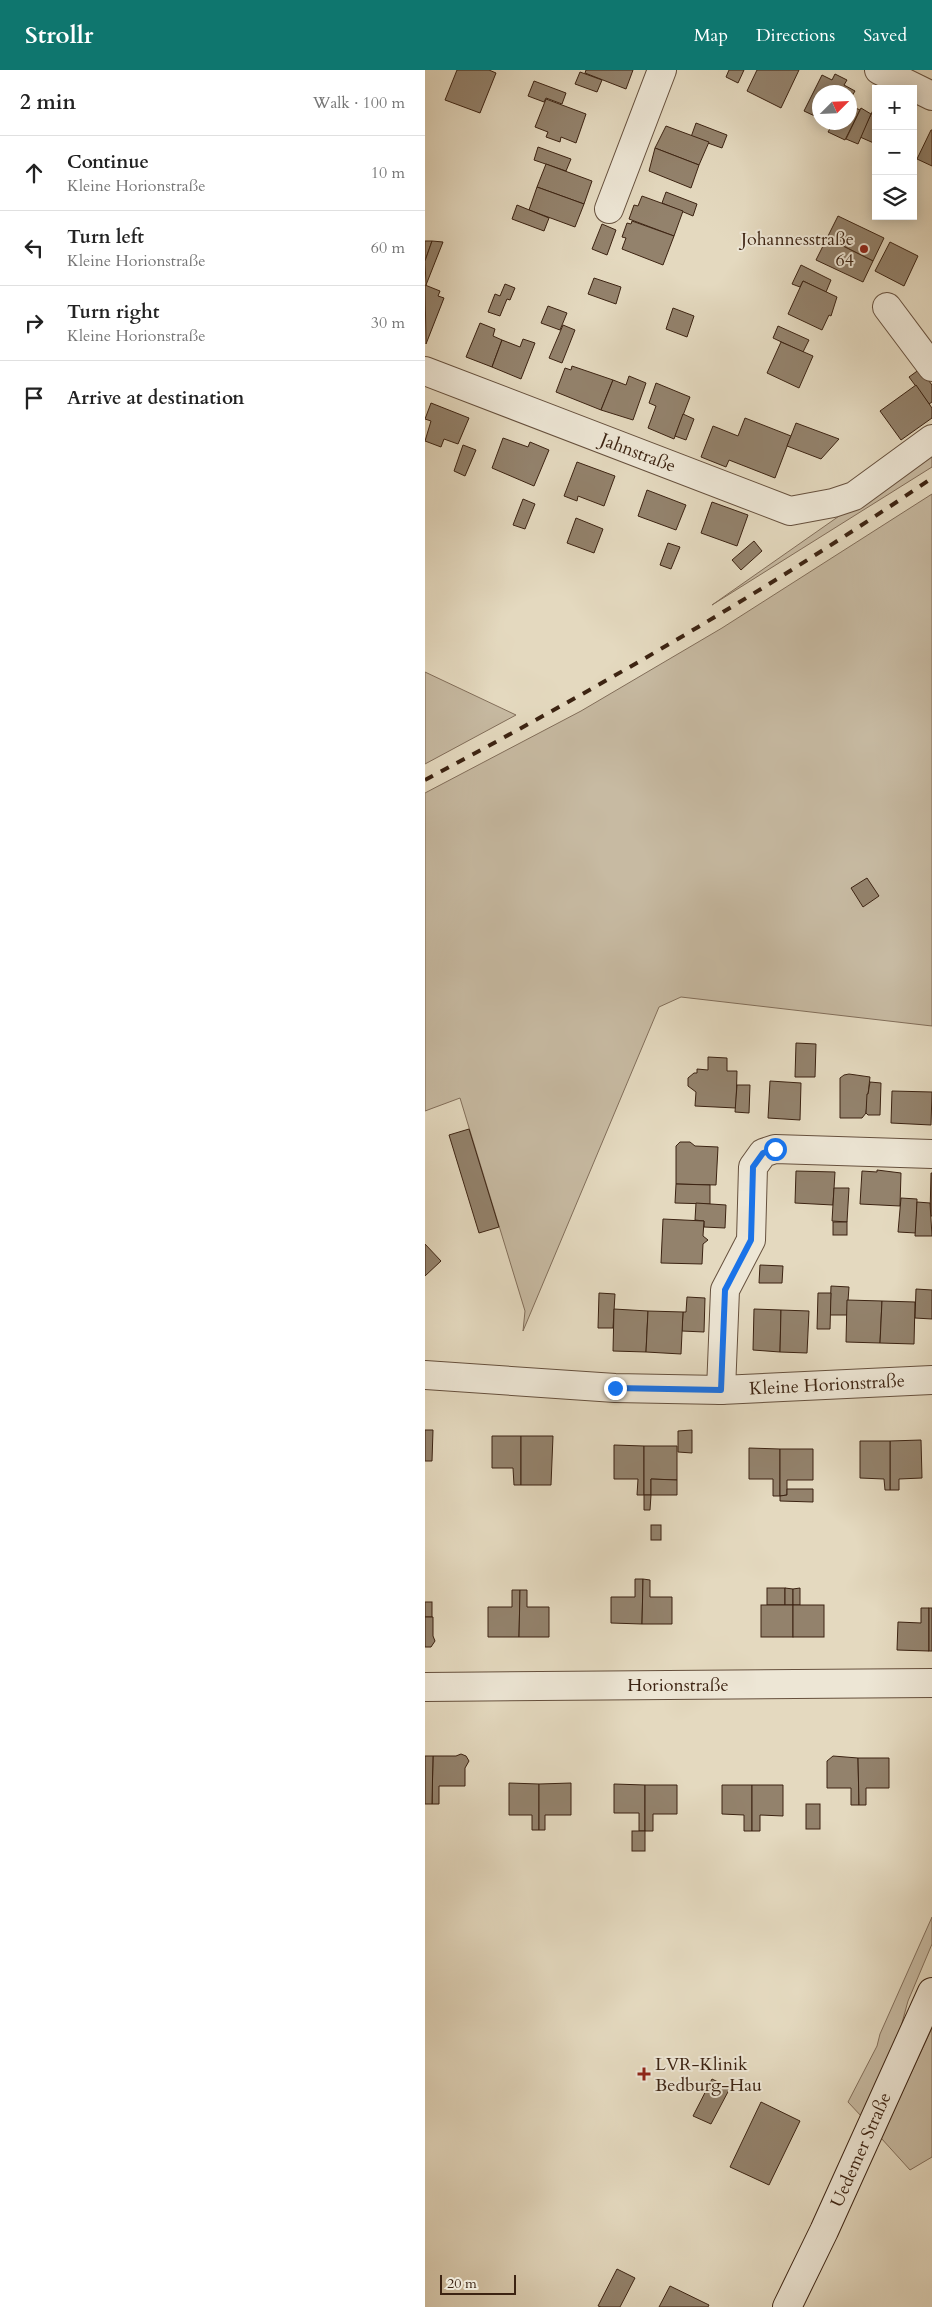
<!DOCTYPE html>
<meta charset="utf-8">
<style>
body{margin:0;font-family:Cardo,serif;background:#f2f2f2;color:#222}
.controls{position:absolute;right:15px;top:15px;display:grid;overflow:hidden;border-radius:0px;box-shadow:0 2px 12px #0003}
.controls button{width:45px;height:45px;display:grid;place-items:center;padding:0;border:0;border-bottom:1px solid #e0e0e0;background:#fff;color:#222;font:25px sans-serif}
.compass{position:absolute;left:387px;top:15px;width:45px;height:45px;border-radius:50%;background:#fff;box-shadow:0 2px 12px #0003;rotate:66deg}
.scale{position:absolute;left:15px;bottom:12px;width:76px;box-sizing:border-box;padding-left:5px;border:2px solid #3c2312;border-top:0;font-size:14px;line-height:18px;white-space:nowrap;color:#3c2312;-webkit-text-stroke:4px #ede6d5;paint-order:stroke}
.stop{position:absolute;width:15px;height:15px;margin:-11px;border:4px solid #1a73e8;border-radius:50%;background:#fff}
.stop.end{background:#1a73e8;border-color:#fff;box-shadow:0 1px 5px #0008}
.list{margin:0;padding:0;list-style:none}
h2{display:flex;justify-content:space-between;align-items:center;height:65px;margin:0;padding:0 20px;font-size:21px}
h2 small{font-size:16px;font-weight:400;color:#767676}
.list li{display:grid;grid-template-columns:32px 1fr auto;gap:15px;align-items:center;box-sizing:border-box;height:75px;padding:0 20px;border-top:1px solid #e0e0e0}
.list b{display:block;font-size:19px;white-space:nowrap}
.list p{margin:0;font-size:16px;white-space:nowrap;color:#767676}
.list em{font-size:16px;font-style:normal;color:#767676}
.icon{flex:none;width:28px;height:28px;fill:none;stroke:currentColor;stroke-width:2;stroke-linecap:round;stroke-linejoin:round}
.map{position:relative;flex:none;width:507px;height:2237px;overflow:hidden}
header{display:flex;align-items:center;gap:30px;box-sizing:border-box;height:70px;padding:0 25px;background:#0f766e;color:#fff}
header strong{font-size:24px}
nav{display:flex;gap:28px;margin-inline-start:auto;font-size:18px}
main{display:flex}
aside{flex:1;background:#fff}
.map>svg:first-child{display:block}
.green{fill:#c7baa2;stroke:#826e5a}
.building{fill:#93826c;stroke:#3c2312}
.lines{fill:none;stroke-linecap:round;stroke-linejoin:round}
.minor-casing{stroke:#66503d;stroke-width:30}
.secondary-casing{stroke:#3c2312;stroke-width:30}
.minor{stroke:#ede6d5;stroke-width:28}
.secondary{stroke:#ede6d5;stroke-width:28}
.rail{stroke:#3c2312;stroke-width:4;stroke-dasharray:9 9;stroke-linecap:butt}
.route{stroke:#1a73e8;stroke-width:6}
.poi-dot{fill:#8f2418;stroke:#ede6d5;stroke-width:2}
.labels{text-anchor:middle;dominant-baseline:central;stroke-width:4;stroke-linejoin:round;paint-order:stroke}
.poi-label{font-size:18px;fill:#3c2312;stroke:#ede6d5;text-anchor:end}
.street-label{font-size:18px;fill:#3c2312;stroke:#ede6d5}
</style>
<header>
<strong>Strollr</strong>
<nav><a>Map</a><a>Directions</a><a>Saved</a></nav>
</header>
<main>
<aside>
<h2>2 min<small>Walk · 100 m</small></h2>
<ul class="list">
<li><svg class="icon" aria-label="ahead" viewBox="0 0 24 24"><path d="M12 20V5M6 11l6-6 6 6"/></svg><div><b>Continue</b><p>Kleine Horionstraße</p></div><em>10 m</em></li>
<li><svg class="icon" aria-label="left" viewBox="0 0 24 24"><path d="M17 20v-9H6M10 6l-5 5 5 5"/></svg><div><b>Turn left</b><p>Kleine Horionstraße</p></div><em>60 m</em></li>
<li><svg class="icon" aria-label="right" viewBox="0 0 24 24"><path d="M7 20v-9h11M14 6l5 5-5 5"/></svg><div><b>Turn right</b><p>Kleine Horionstraße</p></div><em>30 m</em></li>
<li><svg class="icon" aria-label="arrive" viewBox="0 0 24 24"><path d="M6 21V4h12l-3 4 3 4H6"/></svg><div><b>Arrive at destination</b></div></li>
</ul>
</aside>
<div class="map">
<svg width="507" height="2237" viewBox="0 0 507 2237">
<rect width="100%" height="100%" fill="#e4d9bf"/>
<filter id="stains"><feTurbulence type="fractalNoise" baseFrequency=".004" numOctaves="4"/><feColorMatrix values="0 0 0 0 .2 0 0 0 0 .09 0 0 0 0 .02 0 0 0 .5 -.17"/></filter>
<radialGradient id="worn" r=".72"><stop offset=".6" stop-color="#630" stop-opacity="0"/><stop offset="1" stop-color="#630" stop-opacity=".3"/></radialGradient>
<g class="green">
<path d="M507,381V397L287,535Z"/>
<path d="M507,424V956L256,927L234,937L98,1261L100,1241L35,1028L0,1041V723L156,641L297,558Z"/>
<path d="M0,602L91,645L0,694Z"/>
<path d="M507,1847V1874L483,1931L469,1982L437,2047L423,2032L452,1976L455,1964Z"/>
<path d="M507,1958V2087L485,2100L456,2068Z"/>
</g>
<g class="building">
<path d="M32,0H64L71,3L55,43L20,30Z"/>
<path d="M161,0H208L201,19L160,3Z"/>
<path d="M304,0H319L313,13L301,7Z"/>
<path d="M332,0H374L356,38L322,21Z"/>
<path d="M155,2L177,10L172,22L150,14Z"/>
<path d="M410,4L422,10L419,15L430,21L424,31V22H394V48L379,41L397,5L407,10Z"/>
<path d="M109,11L141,23L137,34L121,28L119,32L103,26Z"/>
<path d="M121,29L161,44L151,73L136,67L135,72L121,67L123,62L110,57Z"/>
<path d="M451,34V74L435,67Z"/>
<path d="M424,35L435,40L420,70L403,62L407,55L412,57L414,52H424Z"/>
<path d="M436,38L446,44L433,74L421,69Z"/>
<path d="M271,53L302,65L297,78L266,67Z"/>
<path d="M241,56L284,72L274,95L230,78Z"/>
<path d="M506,60H507V96L492,89Z"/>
<path d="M113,77L146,89L141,101L109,90Z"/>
<path d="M230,78L274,95L266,118L224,101Z"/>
<path d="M121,94L167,111L159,134L112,117Z"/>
<path d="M112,117L159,134L150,157L104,140Z"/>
<path d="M241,122L272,134L268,146L237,133Z"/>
<path d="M217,126L258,141L249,166L204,149L209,135L213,136Z"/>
<path d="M92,135L124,148L119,161L87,149Z"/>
<path d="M413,146L459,168L448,191L402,168Z"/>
<path d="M207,151L249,166L238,195L197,179L201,168L197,167L202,153L206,154Z"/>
<path d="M177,154L191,160L182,185L167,179Z"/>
<path d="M402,168L448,191L438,212L391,190Z"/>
<path d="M0,171H7L0,191Z"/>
<path d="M7,171L18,172L1,215L0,191Z"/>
<path d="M465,172L493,186L479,216L450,201Z"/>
<path d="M376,195L406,210L401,222L378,211L375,217L367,214Z"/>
<path d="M169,208L196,217L191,234L163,224Z"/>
<path d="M378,211L412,227L406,246L404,245L397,260L363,244Z"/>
<path d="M80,214L90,218L85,230L82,229L75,246L63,242L70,224L75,226Z"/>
<path d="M0,215L15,221L13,226L19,228L1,274Z"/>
<path d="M123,236L142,243L135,260L116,253Z"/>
<path d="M248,238L269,246L262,267L241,259Z"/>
<path d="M55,253L70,259L68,266L77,270L67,297L41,287Z"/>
<path d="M138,255L150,260L137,293L124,288Z"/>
<path d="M353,256L384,270L378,282L348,268Z"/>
<path d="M98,269L110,273L96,309L67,297L77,270L95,277Z"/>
<path d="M356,272L388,286L374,318L342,303Z"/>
<path d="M147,296L188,310L176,340L131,322L140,298L146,300Z"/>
<path d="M495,299L507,315V332L504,334L484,307Z"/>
<path d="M204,306L221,313L208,350L176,340L188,310L201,315Z"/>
<path d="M231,313L265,327L249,369L223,358L231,336L224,333Z"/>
<path d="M491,315L507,338V348L476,370L455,341Z"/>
<path d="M6,333L44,348L33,374L19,369L16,377L0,371L6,351L0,349Z"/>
<path d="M258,344L269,349L261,370L250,366Z"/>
<path d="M320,348L366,366L350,408L304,390L301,397L276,387L288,356L313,366Z"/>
<path d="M371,353L414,369L396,389L362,376Z"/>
<path d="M78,368L103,377L105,372L124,380L109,416L67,398Z"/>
<path d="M38,375L51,380L40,406L29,401Z"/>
<path d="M152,392L190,406L179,436L153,426L152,431L139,426Z"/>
<path d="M222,420L261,435L251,460L213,446Z"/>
<path d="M98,429L110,434L100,459L88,455Z"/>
<path d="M287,432L323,445L312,476L276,463Z"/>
<path d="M151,448L178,459L169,483L142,473Z"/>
<path d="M329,471L337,481L316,500L307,490Z"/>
<path d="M243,473L255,477L246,499L235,495Z"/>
<path d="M442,808L454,826L438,837L426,818Z"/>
<path d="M371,973L391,974L390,1007H370Z"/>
<path d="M283,987L302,988V1001H312L311,1038L270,1036L271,1022L263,1016V1008L269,1003H272V999L283,1000Z"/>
<path d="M424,1004L445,1007L441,1043L437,1048H415V1008L419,1005Z"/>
<path d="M345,1011L376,1013L375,1050L343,1048Z"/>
<path d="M445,1012L456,1013L455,1045H443L441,1043L442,1024H443Z"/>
<path d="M312,1015H325L324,1043L310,1042Z"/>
<path d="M467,1021L507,1022L506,1055L466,1053Z"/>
<path d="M44,1059L74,1157L54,1163L24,1065Z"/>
<path d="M255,1072H265L270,1076L293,1077L291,1115L251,1114V1076Z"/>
<path d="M452,1100L476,1103L475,1136L435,1134L437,1101L452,1102Z"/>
<path d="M371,1101L410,1102L408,1135L370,1133Z"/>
<path d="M506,1103H507V1146H505Z"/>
<path d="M251,1114L285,1115V1134L250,1133Z"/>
<path d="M409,1118H424L422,1152L407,1151Z"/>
<path d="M476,1128L492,1129L491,1163L473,1162Z"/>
<path d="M492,1132L505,1133L507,1166H490Z"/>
<path d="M271,1133L301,1135L300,1158L279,1157V1151L270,1150Z"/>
<path d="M238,1149L279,1151L278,1166L283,1170L278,1174L277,1194L236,1193Z"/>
<rect x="408" y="1152" width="14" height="13"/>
<path d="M0,1174L16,1191L0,1206Z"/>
<path d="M335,1195L358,1196L357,1213H334Z"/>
<path d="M406,1216L424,1217L422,1245H405Z"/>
<path d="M491,1219L507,1220V1249L490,1248Z"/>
<path d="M174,1223L190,1224L188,1258H173Z"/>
<path d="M393,1223H406L405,1259H392Z"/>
<path d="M262,1227L280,1228L279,1262L257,1261L258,1242H261Z"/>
<path d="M422,1230L457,1231L455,1273L421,1272Z"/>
<path d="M457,1231L490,1232L489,1274L455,1273Z"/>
<path d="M189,1239L223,1241L221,1282L188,1281Z"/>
<path d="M329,1239L356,1240L355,1282L328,1280Z"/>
<path d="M356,1240L384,1241L382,1283L355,1282Z"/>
<path d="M223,1241L258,1242L256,1284L221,1282Z"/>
<path d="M0,1360H8L7,1391H0Z"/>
<path d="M267,1360V1383L253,1382V1361Z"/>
<path d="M67,1366H96V1415H89L88,1398H67Z"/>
<path d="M96,1366H128L126,1415H96Z"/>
<path d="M496,1370L497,1408L474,1409V1420H465V1371Z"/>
<path d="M435,1371H465V1420H460L459,1409L435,1408Z"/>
<path d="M189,1375L219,1376V1425H212L213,1409H189Z"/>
<path d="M219,1376H252V1410L226,1409V1425H219Z"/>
<path d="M324,1378L355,1379V1426H348V1409H324Z"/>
<path d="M355,1379H388V1410H362V1425L355,1426Z"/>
<path d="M226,1409L252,1410V1425H226Z"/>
<path d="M362,1419H388V1432L355,1431V1426L362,1425Z"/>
<path d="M219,1425H226L225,1440H219Z"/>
<rect x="226" y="1455" width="10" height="15"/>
<path d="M210,1509H218L217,1554L186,1553V1527H210Z"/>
<path d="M218,1509L225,1510V1527H247V1554H217Z"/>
<rect x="342" y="1518" width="18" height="17"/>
<path d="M360,1518L368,1519V1535H360Z"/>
<path d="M375,1518V1535H368V1519Z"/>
<path d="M87,1520H95L94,1567H63V1537H87Z"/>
<path d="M95,1520H102V1537H124V1567H94Z"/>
<rect x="0" y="1532" width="7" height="15"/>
<rect x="336" y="1535" width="32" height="32"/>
<rect x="368" y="1535" width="31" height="32"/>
<path d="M496,1538H504V1581L472,1580L473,1552L496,1553Z"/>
<rect x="504" y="1538" width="3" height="43"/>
<path d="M0,1547H8V1566L10,1571L6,1577H0Z"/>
<path d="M36,1684L41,1686L44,1691L40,1698V1716H14V1734H7L8,1686H31Z"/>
<path d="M0,1686H8L7,1734H0Z"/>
<path d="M408,1686L433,1688L434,1735H426V1718H402V1691Z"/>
<path d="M433,1688H464V1718H441V1735H434Z"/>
<path d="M84,1713L114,1714V1760H107V1745H84Z"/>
<path d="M146,1713V1745H120V1760H114V1714Z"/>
<path d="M189,1714L220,1715V1761H214V1743H189Z"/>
<path d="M220,1715H252V1744H228V1761H220Z"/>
<path d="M297,1715H327V1761H319V1745L297,1744Z"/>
<path d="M327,1715H358V1746L335,1745V1761H327Z"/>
<rect x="381" y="1734" width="14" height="25"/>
<rect x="207" y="1761" width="13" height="20"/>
<path d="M287,2009L305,2018L286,2054L268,2046Z"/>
<path d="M336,2032L375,2051L344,2115L305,2097Z"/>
<path d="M192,2199L210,2208L195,2237H176L173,2236Z"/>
<path d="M245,2216L284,2235L283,2237H234Z"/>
</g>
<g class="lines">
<g class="minor-casing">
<g id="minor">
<path d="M454,0L507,26"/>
<path d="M184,139L237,0"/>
<path d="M462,237L507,297"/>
<path d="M0,301L365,441L408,433L429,426L507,369"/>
<path d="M0,1305L190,1318L296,1320L507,1310"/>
<path d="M296,1320L300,1220L326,1170L328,1097L338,1083L350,1079L507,1084"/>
<path d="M0,1617L507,1613"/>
</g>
</g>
<g class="secondary-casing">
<path id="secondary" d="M362,2237L399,2161L507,1922"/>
</g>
<use href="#minor" class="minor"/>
<use href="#secondary" class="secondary"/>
<path class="rail" d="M0,710C173,618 345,519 507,408"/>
</g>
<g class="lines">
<path class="route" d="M190,1318L296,1320L300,1220L326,1170L328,1097L338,1083L350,1079"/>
</g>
<g class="poi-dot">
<circle cx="439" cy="179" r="5"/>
<path d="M216.5 1996.5h5v5h5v5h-5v5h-5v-5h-5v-5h5z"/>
</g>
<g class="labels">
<g class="poi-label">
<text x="429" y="169">Johannesstraße<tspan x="429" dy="21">64</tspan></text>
<text x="230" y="1994" text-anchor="start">LVR-Klinik<tspan x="230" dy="21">Bedburg-Hau</tspan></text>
</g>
<g class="street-label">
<text transform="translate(213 383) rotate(21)">Jahnstraße</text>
<text transform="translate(402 1315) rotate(-3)">Kleine Horionstraße</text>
<text x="253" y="1615">Horionstraße</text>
<text transform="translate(436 2080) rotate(-66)">Uedemer Straße</text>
</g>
</g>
<rect width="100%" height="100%" filter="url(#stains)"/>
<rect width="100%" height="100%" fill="url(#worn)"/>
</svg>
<div class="controls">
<button>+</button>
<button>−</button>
<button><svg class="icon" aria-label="layers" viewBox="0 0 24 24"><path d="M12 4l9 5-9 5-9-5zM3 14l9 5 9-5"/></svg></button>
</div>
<svg class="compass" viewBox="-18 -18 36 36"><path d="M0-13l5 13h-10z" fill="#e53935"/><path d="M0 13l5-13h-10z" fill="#767676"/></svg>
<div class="scale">20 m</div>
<div class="stop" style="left:350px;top:1079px"></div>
<div class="stop end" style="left:190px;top:1318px"></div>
</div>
</main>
